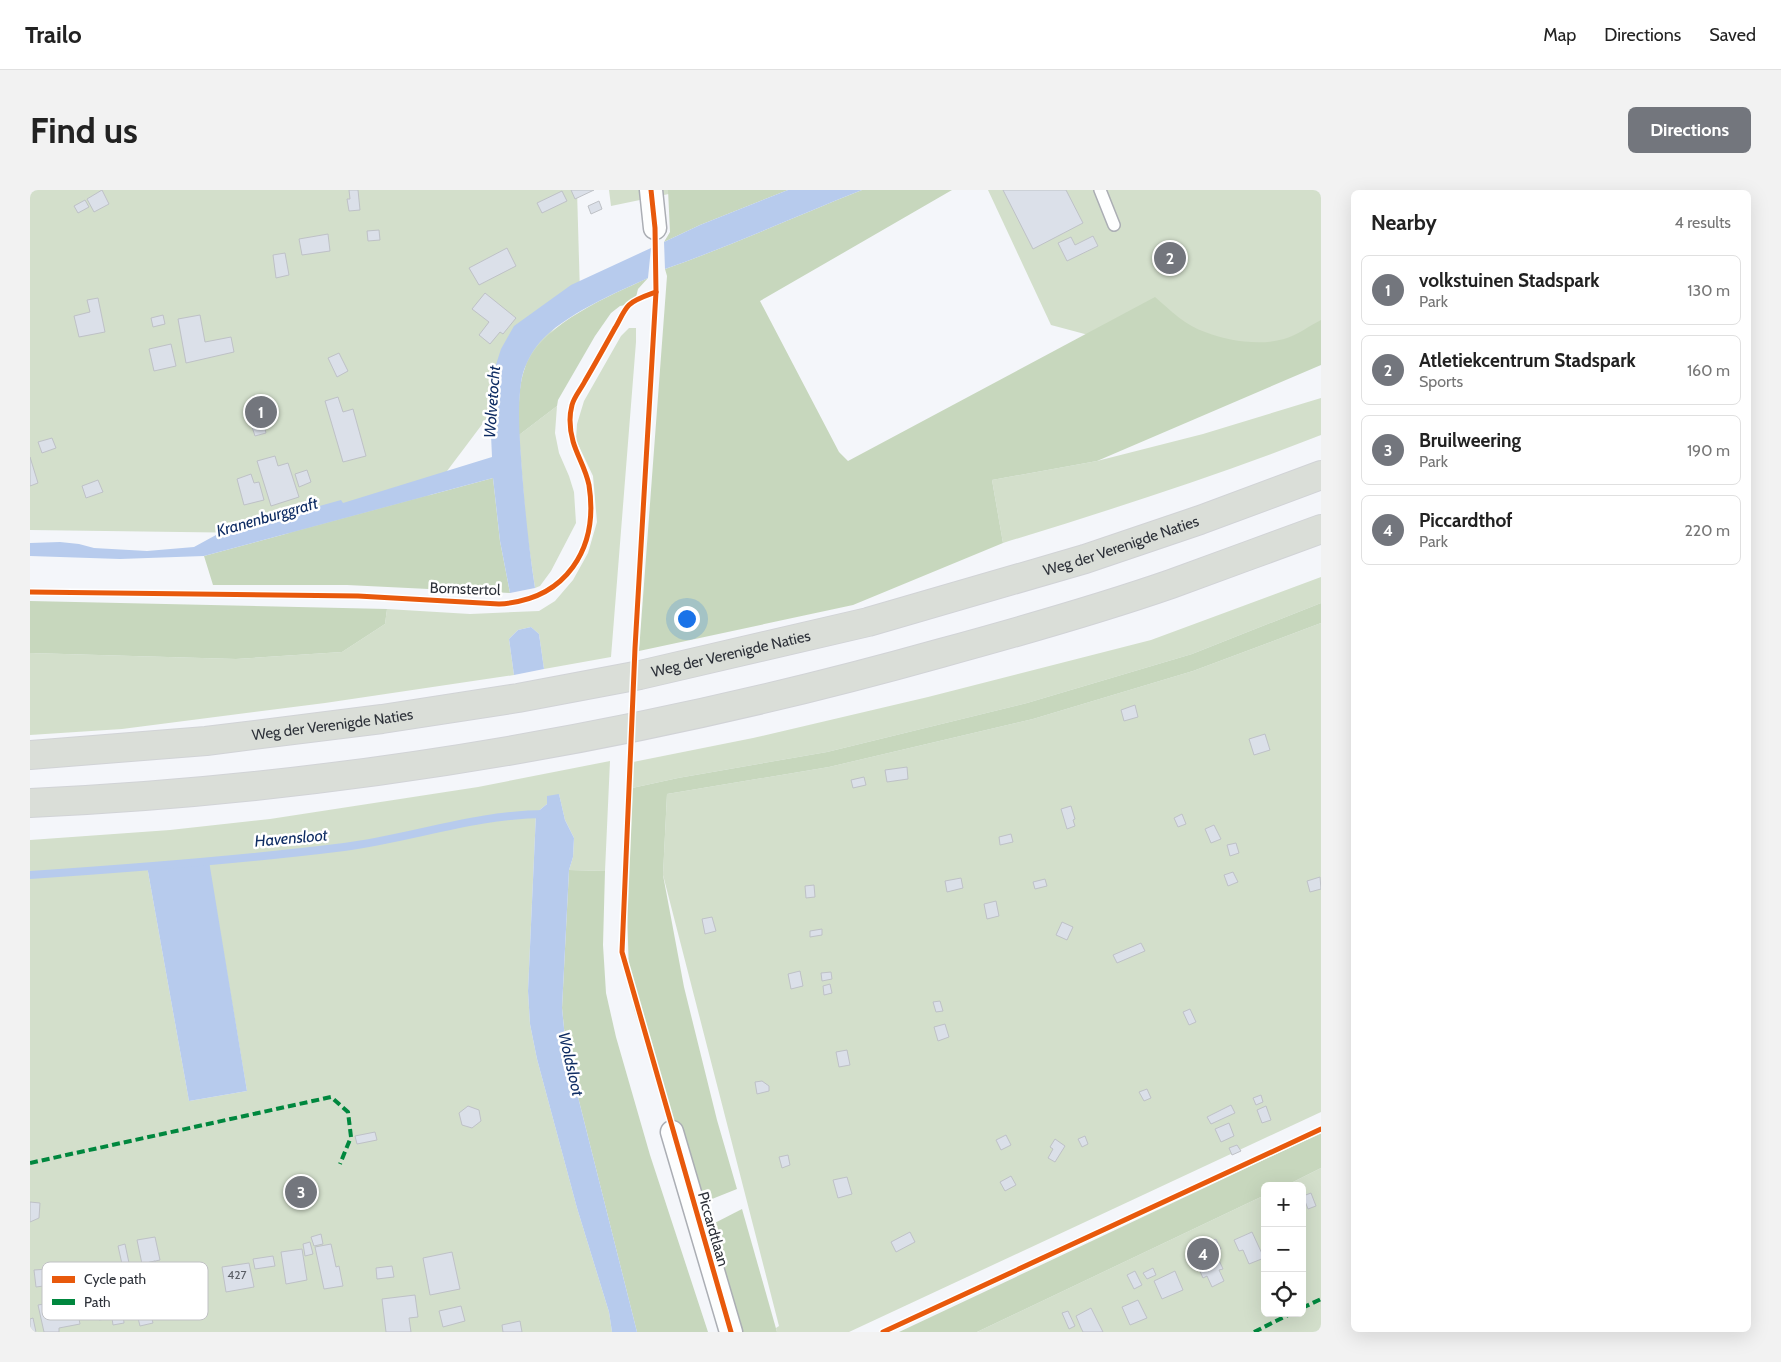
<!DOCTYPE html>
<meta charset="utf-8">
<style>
body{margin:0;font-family:Cabin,sans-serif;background:#f2f2f2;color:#222}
.controls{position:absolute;right:15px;bottom:15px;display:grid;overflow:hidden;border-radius:8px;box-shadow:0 5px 20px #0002}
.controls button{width:45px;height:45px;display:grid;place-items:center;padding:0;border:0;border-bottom:1px solid #e0e0e0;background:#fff;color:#222;font:25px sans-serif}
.you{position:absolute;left:656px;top:428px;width:18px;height:18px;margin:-12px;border:4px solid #fff;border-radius:50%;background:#1a73e8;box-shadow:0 0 0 8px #1a73e833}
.badge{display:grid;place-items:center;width:32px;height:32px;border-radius:50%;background:#73767d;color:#fff;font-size:16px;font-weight:700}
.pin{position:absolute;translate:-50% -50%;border:2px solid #fff;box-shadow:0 1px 5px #0006}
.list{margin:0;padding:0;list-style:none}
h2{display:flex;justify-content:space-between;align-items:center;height:65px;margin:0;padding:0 20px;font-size:21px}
h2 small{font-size:16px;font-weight:400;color:#767676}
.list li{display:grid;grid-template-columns:32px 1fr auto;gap:15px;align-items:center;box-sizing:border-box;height:70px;margin:0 10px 10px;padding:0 10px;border:1px solid #e0e0e0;border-radius:8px}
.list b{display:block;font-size:19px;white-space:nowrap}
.list p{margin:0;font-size:16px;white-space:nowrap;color:#767676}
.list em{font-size:16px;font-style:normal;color:#767676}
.icon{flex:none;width:28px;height:28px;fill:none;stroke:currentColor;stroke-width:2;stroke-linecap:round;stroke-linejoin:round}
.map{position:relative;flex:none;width:1291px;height:1142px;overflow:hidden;border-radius:8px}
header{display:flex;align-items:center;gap:30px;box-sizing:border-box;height:70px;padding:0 25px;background:#fff;border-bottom:1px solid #e0e0e0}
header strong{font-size:24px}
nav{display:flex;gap:28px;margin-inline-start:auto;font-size:18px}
.intro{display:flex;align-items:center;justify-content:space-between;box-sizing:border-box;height:120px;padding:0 30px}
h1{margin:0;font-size:35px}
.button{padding:12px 22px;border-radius:8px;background:#73767d;color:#fff;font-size:18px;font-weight:700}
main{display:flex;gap:30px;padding:0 30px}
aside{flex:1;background:#fff;border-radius:8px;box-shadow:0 5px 20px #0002}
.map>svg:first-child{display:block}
.green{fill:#d3dfcb;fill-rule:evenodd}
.forest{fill:#c7d7bd}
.water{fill:#b7cbed}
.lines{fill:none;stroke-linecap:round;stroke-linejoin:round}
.stream{stroke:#b7cbed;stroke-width:8}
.building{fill:#dbe0e9;stroke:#bec1c6}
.service-casing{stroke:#abaeb4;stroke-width:14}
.minor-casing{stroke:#abaeb4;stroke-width:25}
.trunk-casing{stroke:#d1d3d6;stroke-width:30}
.service{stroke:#fdfefe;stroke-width:11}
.minor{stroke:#fdfefe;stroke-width:22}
.trunk{stroke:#daded8;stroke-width:28}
.quiet{stroke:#00873e;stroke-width:4;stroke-dasharray:8 4;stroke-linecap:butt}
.cycleway-casing{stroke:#fff;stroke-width:8}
.cycleway{stroke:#e8590c;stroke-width:5}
.labels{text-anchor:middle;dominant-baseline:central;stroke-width:5;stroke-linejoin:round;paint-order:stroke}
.number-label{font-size:12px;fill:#5a5e66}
.street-label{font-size:15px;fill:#2d3139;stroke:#fff}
.water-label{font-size:16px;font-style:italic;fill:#0e2c63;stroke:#fff}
.key{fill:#fff;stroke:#c0c1c4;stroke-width:1}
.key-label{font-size:14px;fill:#2d3139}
</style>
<header>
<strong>Trailo</strong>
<nav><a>Map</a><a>Directions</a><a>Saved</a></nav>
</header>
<div class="intro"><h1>Find us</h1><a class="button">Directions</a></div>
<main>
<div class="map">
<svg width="1291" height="1142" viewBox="0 0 1291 1142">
<rect width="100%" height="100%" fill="#f4f6fa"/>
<g class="green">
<path d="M0,0H547L550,104L369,345L0,340Z"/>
<path d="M579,0H658L581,16Z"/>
<path d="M958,0H1291V149L1216,187L1021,135Z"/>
<path d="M599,138H606V152L581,467L514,479L509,444L501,437L488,440L479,449L484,485L295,513L92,539L0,545V463L206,469L312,462L355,434L357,419L440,424L509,421L525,411L543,390L558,363L567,332L563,286L546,250L547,234L554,211L591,146Z"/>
<path d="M1291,208V245C1187,286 1080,320 973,353L962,290L1067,271L1173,244Z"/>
<path d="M527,216L525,243L529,263L539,286L544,302L546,333L521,381L510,396L505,398L496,336L489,245Z"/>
<path d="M1291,387V413L1162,464L997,513L797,562L648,588L602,598L603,572L723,548L898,507L1121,450Z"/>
<path d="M1291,433V922L819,1142H747L746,1138L749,1136L633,685L637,604L799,577L1003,529L1163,481Z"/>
<path d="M580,571L575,681L539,680L543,667L544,648L535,630L529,604L506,623L498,801L500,834L507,869L547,1018L579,1122L582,1142H0V650L140,640L240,629L448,597ZM178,671L217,901L159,911L117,676Z"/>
<path d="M1291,978V1142H947L1235,1005V1123H1272V996H1255Z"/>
</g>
<g class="forest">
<path d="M638,0H758L670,35L634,52L640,42Z"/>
<path d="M832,0H922L730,111L809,262L818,271L1125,107C1140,120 1156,136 1175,142C1199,151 1229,156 1254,149C1266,146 1279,136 1291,130V175L1067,271L962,290L973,353L823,415L609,461L637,86L635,79C701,56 766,26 832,0Z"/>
<path d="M618,88L608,99L605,111L601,114L590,116L581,123L565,146L528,210L527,216L489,245C489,223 487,194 497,173C514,133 581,105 618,88Z"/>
<path d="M463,288L470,351L480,403L317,395H183L174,366Z"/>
<path d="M0,411L357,419L355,434L312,462L206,469L0,463Z"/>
<path d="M1291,413V433L1163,481L1003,529L799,577L637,604L633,685L654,797L687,930L707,999L667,1015L604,819L599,785L596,684L599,669L602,598L648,588L797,562L997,513L1162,464Z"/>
<path d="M539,680L575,681L573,755L576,803L586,847L620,965L678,1142H607L548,907L535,848L532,818Z"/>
<path d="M1291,943V978L1255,996H1235V1005L947,1142H869Z"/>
<path d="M712,1019L747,1142H708L675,1038Z"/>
</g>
<g class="water">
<path d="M758,0H832C766,26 701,56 635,79L634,52L670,35Z"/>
<path d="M621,58L618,88C585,103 534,125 510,152C500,164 493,178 491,193C487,222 490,252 492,281C495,320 499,359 505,398L480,403L470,351L463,288L174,366L90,369L0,366V353L30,352L49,354L64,358L117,361L164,357L186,345L311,310L313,313L462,267L460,223L461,190L471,159L484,136L541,95Z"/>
<path d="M501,437L509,444L514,479L484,485L479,449L488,440Z"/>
<path d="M529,604L535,630L544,648L543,667L539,680L532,818L535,848L548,907L607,1142H582L579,1122L547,1018L507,869L500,834L498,801L506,623L517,614V606Z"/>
<path d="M179,671L217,901L159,911L117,676Z"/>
</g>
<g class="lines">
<path class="stream" d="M0,685C105,678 210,670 314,657C382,648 447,624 516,624"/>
</g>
<g class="building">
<path d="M72,0L79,14L64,22L57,9Z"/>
<path d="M319,0H328L330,20L319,21L317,9H320Z"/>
<path d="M541,0H564L545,9Z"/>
<path d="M973,0H1036L1053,33L1003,59Z"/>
<path d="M532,1L537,11L512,23L507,13Z"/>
<path d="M55,10L59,17L48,23L44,16Z"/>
<path d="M569,11L572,19L561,24L558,16Z"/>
<path d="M349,40L350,50L338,51L337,41Z"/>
<path d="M298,44L300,61L272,65L269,49Z"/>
<path d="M1063,46L1068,56L1037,71L1028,53L1041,47L1045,55Z"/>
<path d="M477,58L486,76L449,95L439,78Z"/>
<path d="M255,63L259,85L246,88L243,65Z"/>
<path d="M455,103L486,128L473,144L470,142L460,154L449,145L459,132L442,119Z"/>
<path d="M68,108L75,142L49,147L44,126L60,122L57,110Z"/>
<path d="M133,125L135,134L123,137L121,128Z"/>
<path d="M170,125L175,152L201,147L204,162L156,173L148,129Z"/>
<path d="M141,154L146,176L124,181L119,159Z"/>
<path d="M309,163L318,181L307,187L298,168Z"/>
<path d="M308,207L313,222L323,219L336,266L313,272L295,211Z"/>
<path d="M232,227L236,243L225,246L220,231Z"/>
<path d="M22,248L26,258L12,263L8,252Z"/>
<path d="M245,266L248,276L258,273L269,307L241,316L227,271Z"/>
<path d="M0,267L8,293L0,296Z"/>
<path d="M277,280L281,292L269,297L265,284Z"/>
<path d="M221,284L224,293L229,292L234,310L214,315L207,289Z"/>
<path d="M68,290L73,302L56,308L52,296Z"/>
<path d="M1105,515L1108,527L1094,531L1091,520Z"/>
<path d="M1235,544L1240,560L1224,565L1219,549Z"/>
<path d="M877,577L878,589L857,592L855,580Z"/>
<path d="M834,587L836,595L823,598L821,590Z"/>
<path d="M1041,616L1045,629L1043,630L1045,636L1037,639L1031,619Z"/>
<path d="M1152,624L1156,634L1148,637L1144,628Z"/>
<path d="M1184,635L1191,649L1181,653L1175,639Z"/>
<path d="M981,644L983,652L970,655L969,647Z"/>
<path d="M1206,653L1209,663L1200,666L1197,655Z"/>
<path d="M1203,682L1208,692L1198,696L1194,685Z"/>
<path d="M1290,687L1291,699L1280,702L1277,691Z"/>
<path d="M931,688L933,698L917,702L915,691Z"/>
<path d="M1015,689L1017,696L1005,699L1003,692Z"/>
<path d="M784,695L785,707L776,708L775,696Z"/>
<path d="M966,711L969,726L957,729L954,714Z"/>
<path d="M682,727L686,741L675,744L672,729Z"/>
<path d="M1032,732L1043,737L1037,750L1026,745Z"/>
<path d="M792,739V745L780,747V741Z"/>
<path d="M1111,753L1115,761L1087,773L1083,765Z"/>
<path d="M770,781L773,796L761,799L758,784Z"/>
<path d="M801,782L802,789L792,791L791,783Z"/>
<path d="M800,794L802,803L794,805L793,796Z"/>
<path d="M910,811L913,821L906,822L903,812Z"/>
<path d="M1160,819L1166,832L1159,835L1153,822Z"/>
<path d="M915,834L919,847L908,851L904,837Z"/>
<path d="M817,860L820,875L809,877L806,862Z"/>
<path d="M732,891L739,896V901L727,904L725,892Z"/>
<path d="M1117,899L1121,908L1114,911L1109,902Z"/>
<path d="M1231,905L1233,912L1226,915L1223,908Z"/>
<path d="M1201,915L1205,923L1181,934L1177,927Z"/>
<path d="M438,916L449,920L451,931L442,938L432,935L429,923Z"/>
<path d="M1236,916L1241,930L1232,933L1227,920Z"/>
<path d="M1199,933L1204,946L1191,952L1185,939Z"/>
<path d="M345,942L347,950L327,954L325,946Z"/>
<path d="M976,945L981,955L971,960L966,950Z"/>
<path d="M1055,946L1058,954L1052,957L1048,949Z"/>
<path d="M1025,949L1035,956L1025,972L1018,968L1023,959L1020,957Z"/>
<path d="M1207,955L1211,961L1202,965L1199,958Z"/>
<path d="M758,965L760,975L752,978L749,967Z"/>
<path d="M981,986L986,995L975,1001L970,992Z"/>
<path d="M817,987L822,1004L808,1008L803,990Z"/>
<path d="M1281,1003L1286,1016L1278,1019L1273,1006Z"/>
<path d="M0,1012L10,1013L9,1028L0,1032Z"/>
<path d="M880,1042L885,1052L866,1062L861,1052Z"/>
<path d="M1222,1042L1234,1068L1219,1074L1213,1060L1209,1061L1204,1050Z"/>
<path d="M291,1044L293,1054L284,1056L281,1047Z"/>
<path d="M125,1047L130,1070L112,1074L107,1050Z"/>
<path d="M1186,1049L1191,1059L1182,1063L1177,1053Z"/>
<path d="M280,1052L283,1064L275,1066L273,1054Z"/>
<path d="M95,1054L99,1073L92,1074L88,1056Z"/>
<path d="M301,1054L306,1077L309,1076L313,1096L294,1099L285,1057Z"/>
<path d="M272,1059L277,1090L256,1094L251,1062Z"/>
<path d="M422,1062L430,1099L400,1105L393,1068Z"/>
<path d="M243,1066L245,1076L225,1079L223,1069Z"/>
<path d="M1188,1068L1193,1079L1189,1080L1194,1091L1182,1097L1177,1086L1173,1088L1168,1077Z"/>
<path d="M125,1071L138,1117L120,1121L123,1133L110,1136L100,1096L120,1091L116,1073Z"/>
<path d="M219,1073L224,1097L196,1102L192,1077Z"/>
<path d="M362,1076L364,1087L347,1089L346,1078Z"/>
<path d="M1123,1078L1126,1085L1117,1089L1113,1083Z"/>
<path d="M19,1079L21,1095L6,1097L4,1080Z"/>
<path d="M1105,1081L1112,1095L1104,1099L1097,1085Z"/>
<path d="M1145,1081L1153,1100L1132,1109L1124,1091Z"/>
<path d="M61,1087L63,1097L98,1090L105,1119L93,1122L94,1133L83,1135L82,1128L69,1130L65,1109L52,1111L48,1089Z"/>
<path d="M385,1105L388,1127L379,1128L381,1142H356L352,1109Z"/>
<path d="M45,1109L50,1134L29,1138V1142H14L8,1115Z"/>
<path d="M1108,1110L1117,1128L1100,1135L1092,1117Z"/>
<path d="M431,1116L435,1131L413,1137L409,1121Z"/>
<path d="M1061,1118L1073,1142H1053L1051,1138L1046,1126Z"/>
<path d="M1038,1121L1045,1136L1039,1139L1032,1123Z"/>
<path d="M3,1128L6,1142H0V1129Z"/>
<path d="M490,1131L492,1142H473L472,1135Z"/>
</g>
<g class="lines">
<g class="service-casing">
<path id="service" d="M1070,0L1084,35"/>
</g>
<g class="minor-casing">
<g id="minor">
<path d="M621,0L625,38"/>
<path d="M642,942L701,1142"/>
</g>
</g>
<g class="trunk-casing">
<g id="trunk">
<path id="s1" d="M0,565L176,551L352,529L488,508L610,485L838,432L1055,369L1170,330L1291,285"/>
<path d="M0,613C307,599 615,546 911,463C988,442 1066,420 1141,394C1191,376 1241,357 1291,339"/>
</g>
</g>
<use href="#service" class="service"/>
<use href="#minor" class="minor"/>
<use href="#trunk" class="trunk"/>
<g class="quiet">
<path d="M0,973L301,907L318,922L321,947L310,974"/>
<path d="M1272,1118L1291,1109"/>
<path d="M1224,1142L1262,1123"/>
</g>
<g class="cycleway-casing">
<g id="cycleway">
<path d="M621,0L625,38L626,102L605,458L592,762L701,1142"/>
<path d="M0,402L328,406L469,414C536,410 569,359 559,295C554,271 540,258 540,230C540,225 541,219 542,215C544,207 551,199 555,191C565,174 575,156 585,138C589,132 593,121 599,115C605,109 618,105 626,102"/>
<path d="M853,1142L1291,939"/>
</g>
</g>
<use href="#cycleway" class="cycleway"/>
</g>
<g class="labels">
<g class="number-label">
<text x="207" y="1084">427</text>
</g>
<g class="street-label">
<text stroke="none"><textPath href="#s1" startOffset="1114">Weg der Verenigde Naties</textPath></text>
<text transform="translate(435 399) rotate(2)">Bornstertol</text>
<text stroke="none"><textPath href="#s1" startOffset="709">Weg der Verenigde Naties</textPath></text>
<text stroke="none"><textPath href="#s1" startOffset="304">Weg der Verenigde Naties</textPath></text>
<text transform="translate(683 1039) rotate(74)">Piccardtlaan</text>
</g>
<g class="water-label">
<text transform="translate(462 212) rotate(-86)">Wolvetocht</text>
<text transform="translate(237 327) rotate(-16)">Kranenburggraft</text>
<text transform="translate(261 648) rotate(-5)">Havensloot</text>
<text transform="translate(541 874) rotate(77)">Woldsloot</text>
</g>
</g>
<rect x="12" y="1072" width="166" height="58" rx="8" class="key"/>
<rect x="22" y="1086" width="23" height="7" fill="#e8590c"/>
<rect x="22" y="1109" width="23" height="6" fill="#00873e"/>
<g class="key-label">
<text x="54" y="1094">Cycle path</text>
<text x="54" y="1117">Path</text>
</g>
</svg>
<div class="controls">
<button>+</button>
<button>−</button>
<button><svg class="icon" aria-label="locate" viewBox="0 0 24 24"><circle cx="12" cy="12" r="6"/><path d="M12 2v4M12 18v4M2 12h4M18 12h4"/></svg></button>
</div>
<div class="you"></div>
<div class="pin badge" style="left:231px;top:222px">1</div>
<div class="pin badge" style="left:1140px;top:68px">2</div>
<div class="pin badge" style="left:271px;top:1002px">3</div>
<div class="pin badge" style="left:1173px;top:1064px">4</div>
</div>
<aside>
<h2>Nearby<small>4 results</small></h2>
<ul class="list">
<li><span class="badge">1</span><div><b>volkstuinen Stadspark</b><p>Park</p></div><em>130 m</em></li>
<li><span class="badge">2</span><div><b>Atletiekcentrum Stadspark</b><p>Sports</p></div><em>160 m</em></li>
<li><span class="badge">3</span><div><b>Bruilweering</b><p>Park</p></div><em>190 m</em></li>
<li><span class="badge">4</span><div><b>Piccardthof</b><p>Park</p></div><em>220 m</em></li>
</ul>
</aside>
</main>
